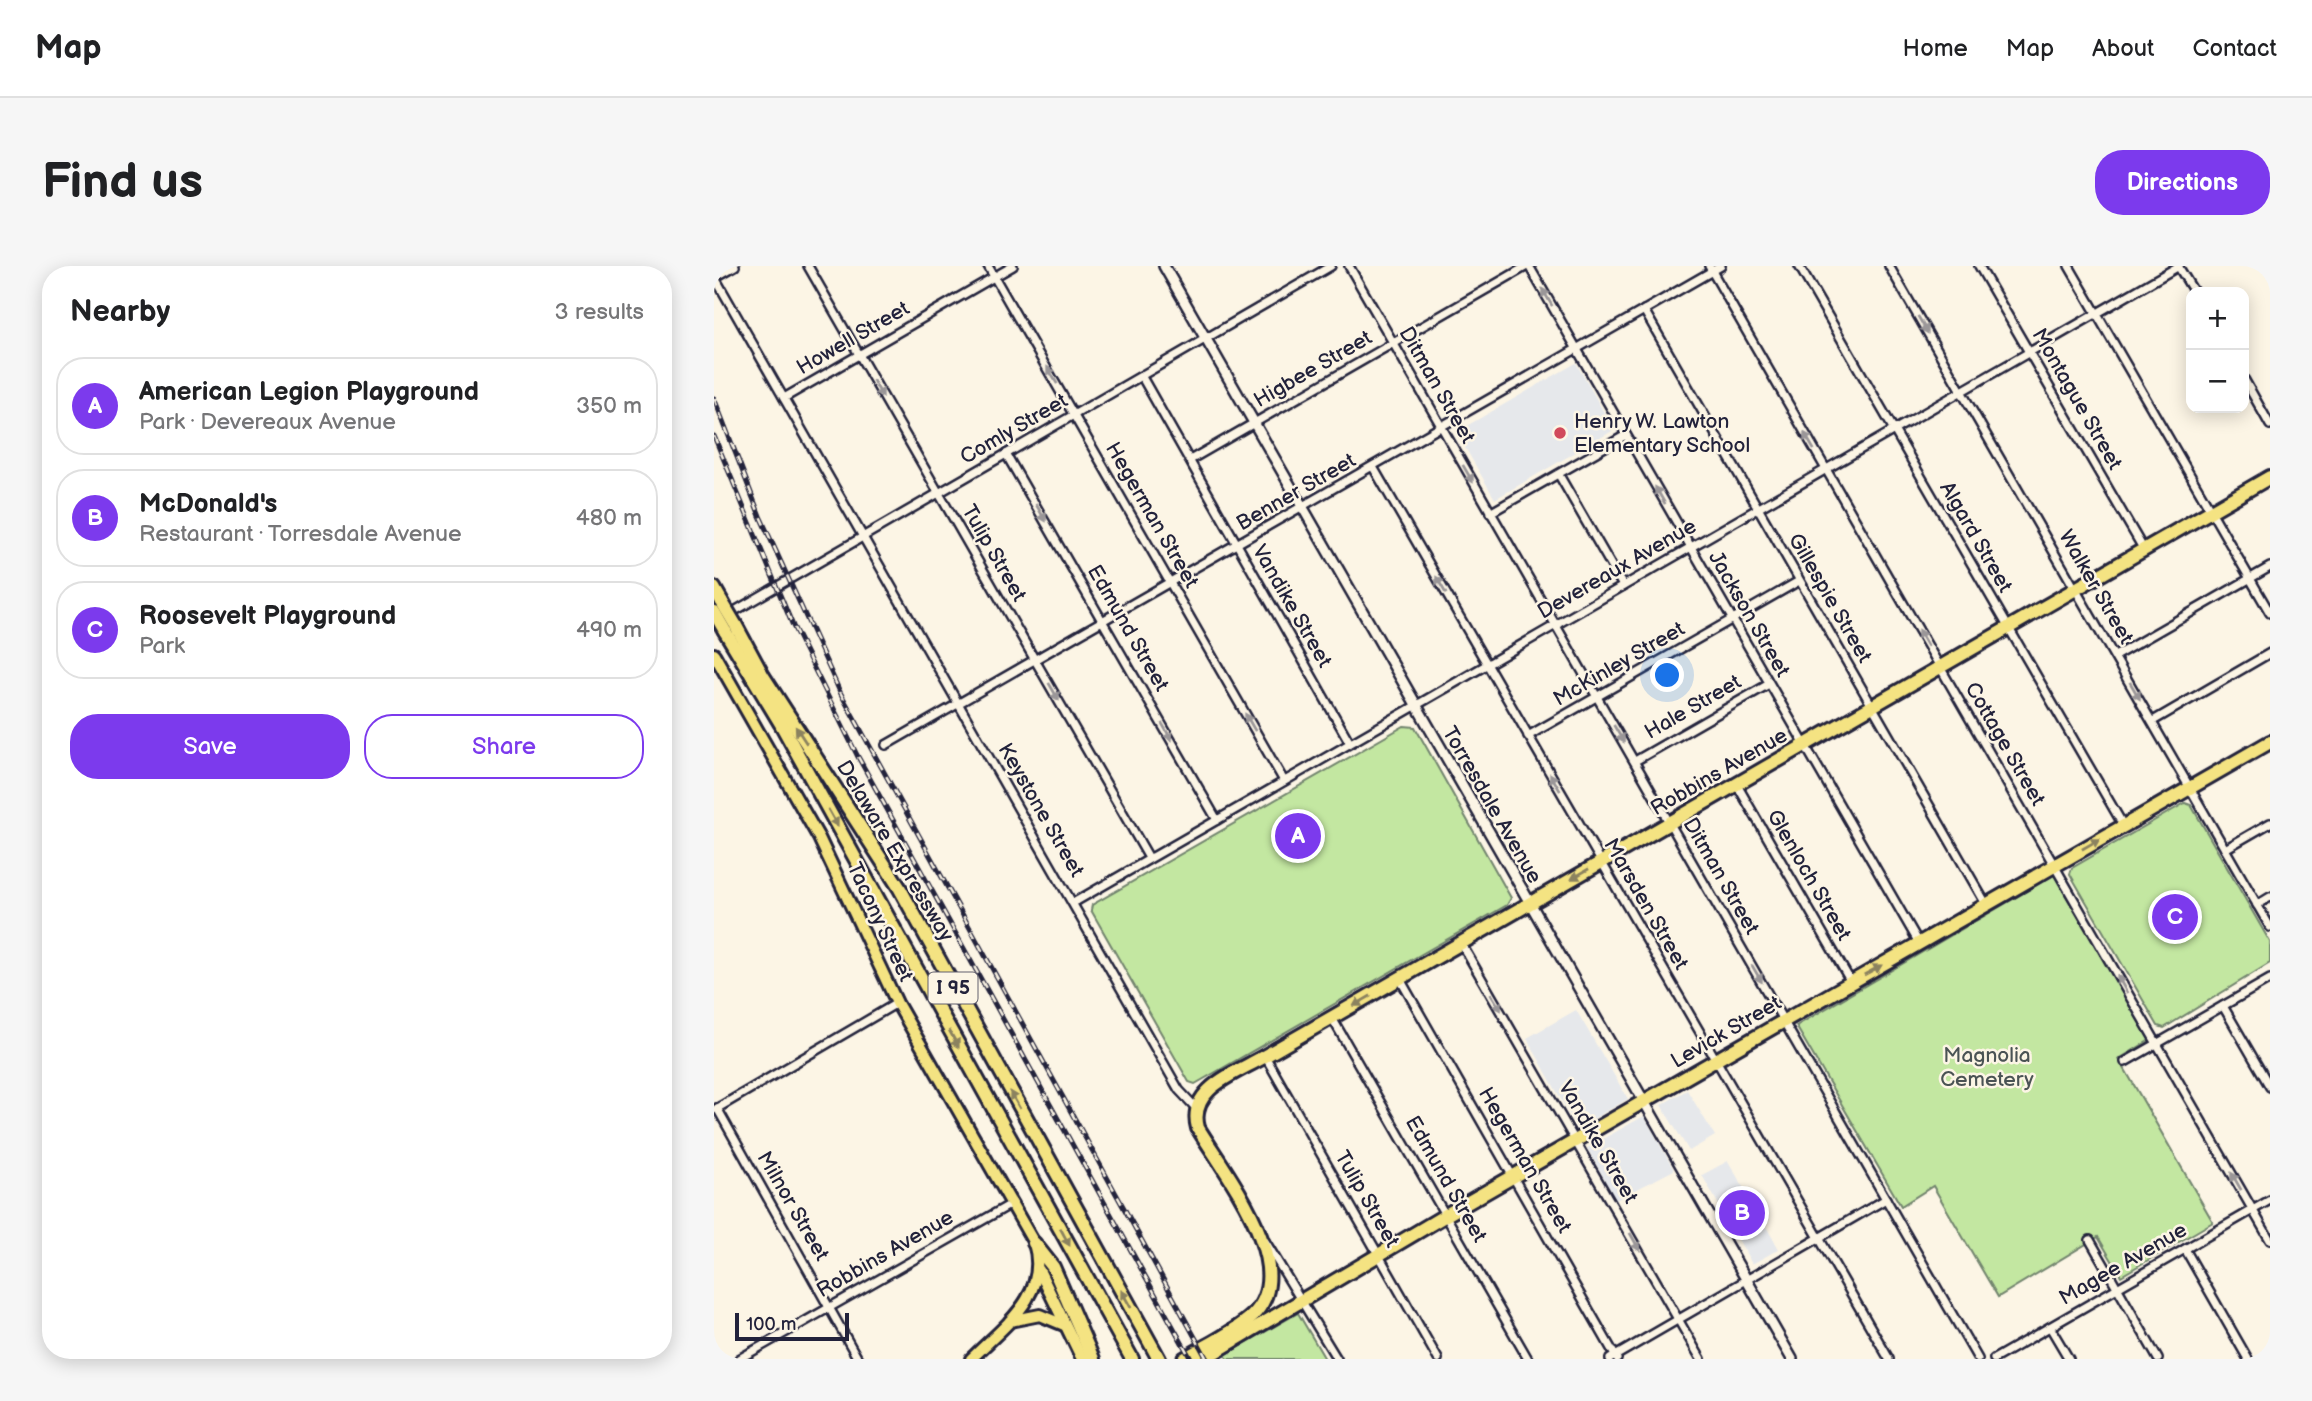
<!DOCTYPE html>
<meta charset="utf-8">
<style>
body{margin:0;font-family:"Balsamiq Sans",sans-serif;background:#f6f6f6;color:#202124}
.controls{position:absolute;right:21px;top:21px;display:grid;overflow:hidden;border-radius:14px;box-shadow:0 4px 18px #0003}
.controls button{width:63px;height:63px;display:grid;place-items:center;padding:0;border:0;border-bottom:2px solid #e0e0e0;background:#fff;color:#202124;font:35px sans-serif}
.scale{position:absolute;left:21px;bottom:18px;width:114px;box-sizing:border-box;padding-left:7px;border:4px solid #22223b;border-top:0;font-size:19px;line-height:24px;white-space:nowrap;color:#22223b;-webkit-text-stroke:5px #fcf5e5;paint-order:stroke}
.you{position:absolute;left:954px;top:410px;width:24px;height:24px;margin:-18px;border:5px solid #fff;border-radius:50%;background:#1a73e8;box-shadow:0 0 0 10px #1a73e833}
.badge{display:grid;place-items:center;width:46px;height:46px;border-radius:50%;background:#7c3aed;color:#fff;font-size:23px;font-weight:700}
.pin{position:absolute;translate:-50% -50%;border:4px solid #fff;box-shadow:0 2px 7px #0006}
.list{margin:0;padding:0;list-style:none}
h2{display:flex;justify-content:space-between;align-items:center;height:91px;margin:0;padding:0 28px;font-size:30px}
h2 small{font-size:23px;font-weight:400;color:#757577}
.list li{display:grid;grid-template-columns:46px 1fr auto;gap:21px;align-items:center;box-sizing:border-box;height:98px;margin:0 14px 14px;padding:0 14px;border:2px solid #e0e0e0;border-radius:28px}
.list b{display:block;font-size:26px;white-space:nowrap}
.list p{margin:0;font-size:23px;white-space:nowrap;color:#757577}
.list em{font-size:23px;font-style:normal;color:#757577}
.actions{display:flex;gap:14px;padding:21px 28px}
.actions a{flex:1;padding:16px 0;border:2px solid #7c3aed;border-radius:28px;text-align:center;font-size:24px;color:#7c3aed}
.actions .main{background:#7c3aed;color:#fff}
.map{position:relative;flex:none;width:1556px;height:1093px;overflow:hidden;border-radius:28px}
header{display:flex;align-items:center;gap:42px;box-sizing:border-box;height:98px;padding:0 35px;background:#fff;border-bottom:2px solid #e0e0e0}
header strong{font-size:33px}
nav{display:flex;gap:38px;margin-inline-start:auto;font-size:24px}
.intro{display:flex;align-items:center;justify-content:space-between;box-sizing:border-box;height:168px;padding:0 42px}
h1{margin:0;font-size:49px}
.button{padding:18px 32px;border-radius:28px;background:#7c3aed;color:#fff;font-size:24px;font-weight:700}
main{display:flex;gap:42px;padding:0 42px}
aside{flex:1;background:#fff;border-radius:28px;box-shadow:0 4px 18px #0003}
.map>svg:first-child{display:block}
.built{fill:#e6e8eb}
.green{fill:#c3e7a1;stroke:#72846e;stroke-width:2}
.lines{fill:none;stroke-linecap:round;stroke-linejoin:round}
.minor-casing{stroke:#22223b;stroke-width:12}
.tertiary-casing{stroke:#22223b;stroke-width:14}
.primary-casing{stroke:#22223b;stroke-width:16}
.trunk-casing{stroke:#22223b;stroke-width:18}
.motorway-casing{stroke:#22223b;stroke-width:18}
.minor{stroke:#fcf5e5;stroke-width:7}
.tertiary{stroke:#fcf5e5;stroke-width:9}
.primary{stroke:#f4e382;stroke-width:10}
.trunk{stroke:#f4e382;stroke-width:12}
.motorway{stroke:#f4e382;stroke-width:12}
.rail-casing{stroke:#22223b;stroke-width:5}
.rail{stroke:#fcf5e5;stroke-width:2.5;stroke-dasharray:8;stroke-linecap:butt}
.motorway-bridge-casing{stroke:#22223b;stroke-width:18;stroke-linecap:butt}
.motorway-bridge{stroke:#f4e382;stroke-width:12}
.oneway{fill:#9a9698}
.oneway2{fill:#8b825e}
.poi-dot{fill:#d1495b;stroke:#fcf5e5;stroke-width:2.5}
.labels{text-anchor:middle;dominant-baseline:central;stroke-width:5;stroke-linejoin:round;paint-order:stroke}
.shield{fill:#fcf5e5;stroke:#63616e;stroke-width:2}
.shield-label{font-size:19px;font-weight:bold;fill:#22223b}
.street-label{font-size:21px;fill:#22223b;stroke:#fcf5e5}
.poi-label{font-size:21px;fill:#22223b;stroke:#fcf5e5;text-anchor:start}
.park-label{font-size:21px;fill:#4a5354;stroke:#fcf5e5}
</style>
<header>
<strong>Map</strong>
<nav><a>Home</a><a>Map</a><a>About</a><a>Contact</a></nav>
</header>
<div class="intro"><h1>Find us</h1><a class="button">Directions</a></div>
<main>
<aside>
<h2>Nearby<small>3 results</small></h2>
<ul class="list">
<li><span class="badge">A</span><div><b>American Legion Playground</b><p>Park · Devereaux Avenue</p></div><em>350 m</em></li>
<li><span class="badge">B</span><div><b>McDonald's</b><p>Restaurant · Torresdale Avenue</p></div><em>480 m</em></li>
<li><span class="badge">C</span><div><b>Roosevelt Playground</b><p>Park</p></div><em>490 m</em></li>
</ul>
<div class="actions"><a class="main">Save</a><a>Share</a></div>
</aside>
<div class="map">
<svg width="1556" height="1093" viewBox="0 0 1556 1093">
<rect width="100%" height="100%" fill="#fcf5e5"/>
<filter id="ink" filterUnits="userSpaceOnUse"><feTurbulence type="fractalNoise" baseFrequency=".0143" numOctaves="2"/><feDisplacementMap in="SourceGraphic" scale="14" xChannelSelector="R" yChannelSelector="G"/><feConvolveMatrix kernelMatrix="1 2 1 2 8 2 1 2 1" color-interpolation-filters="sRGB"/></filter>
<g filter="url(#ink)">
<g class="built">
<path d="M862,97L900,164L781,233L742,166Z"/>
<path d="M862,744L914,833L863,862L813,772Z"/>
<path d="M973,824L1001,870L975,885L947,839Z"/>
<path d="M930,850L960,904L902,934L873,882Z"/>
<path d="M1014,895L1065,983L1038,998L988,909Z"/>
</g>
<g class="green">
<path d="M690,460L701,461L797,632L793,639L481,818L475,816L377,644L378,639Z"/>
<path d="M1471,537L1477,539L1556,676V697L1450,762L1444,760L1356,608L1358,602Z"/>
<path d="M1340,609L1436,774L1405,793L1499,956L1407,1010L1384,971L1284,1031L1219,920L1187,940L1082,760Z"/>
<path d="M584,1047L611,1093H514L511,1089Z"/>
</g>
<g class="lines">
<g class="minor-casing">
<g id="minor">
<path d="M94,0L435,592"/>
<path d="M274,0L570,515"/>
<path d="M635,0L1264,1093"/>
<path d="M815,0L1205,677"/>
<path d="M995,0L1556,974"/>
<path d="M1085,0L1409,559"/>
<path d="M1175,0L1556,661"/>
<path d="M1265,0L1430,284"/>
<path d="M1355,0L1556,347"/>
<path d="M1464,0L1480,26"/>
<path d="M0,10L465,824L482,842"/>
<path d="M0,12L21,0"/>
<path d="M930,44L1272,638"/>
<path d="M428,111L636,477"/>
<path d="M1530,113L1556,159"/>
<path d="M70,132L299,0"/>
<path d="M292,188L503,554"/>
<path d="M476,194L813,0"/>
<path d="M659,201L1175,1093"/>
<path d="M845,209L909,320"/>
<path d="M776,247L912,169"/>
<path d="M12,350L617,0"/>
<path d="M1401,390L1556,301"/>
<path d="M1439,455L1556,387"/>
<path d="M814,470L1085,315"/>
<path d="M172,479L1007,0"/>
<path d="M921,495L1055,418"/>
<path d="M1023,519L1137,716"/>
<path d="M1511,583L1556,557"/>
<path d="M359,637L1465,0"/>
<path d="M1543,639L1556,631"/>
<path d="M747,677L987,1093"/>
<path d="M686,713L903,1093"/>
<path d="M1509,740L1556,821"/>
<path d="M618,752L814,1093"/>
<path d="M551,790L724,1093"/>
<path d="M1411,796L1556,713"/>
<path d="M3,842L144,1093"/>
<path d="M2,843L183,737"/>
<path d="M1376,974L1444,1093"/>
<path d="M551,975L623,1093"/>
<path d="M1471,983L1534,1093"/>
<path d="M1336,1061L1355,1093"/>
<path d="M25,1093L299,937"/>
<path d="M896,1093L1172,933"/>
<path d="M1280,1093L1556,934"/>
</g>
</g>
<g class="tertiary-casing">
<path id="tertiary" d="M450,0L1078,1093"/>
</g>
<g class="primary-casing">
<g id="primary">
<path d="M0,388L105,572L183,737L320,977C336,1029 291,1059 257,1093"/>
<path d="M325,1004L368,1093"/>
<path d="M296,1055L326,1049L350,1059"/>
</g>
</g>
<g class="trunk-casing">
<g id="trunk">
<path d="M320,977L339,1001L379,1093"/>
<path d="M470,1093C491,1080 520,1067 538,1050C588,1003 511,907 484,862C473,822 523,807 551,790L1556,211"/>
<path d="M489,1093L732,949L1556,476"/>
</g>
</g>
<g class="motorway-casing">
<g id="motorway">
<path d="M0,322L8,336"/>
<path d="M21,358L49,410L185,621L445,1093"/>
<path d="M11,365L67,458L418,1093"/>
</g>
</g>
<use href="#minor" class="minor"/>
<use href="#tertiary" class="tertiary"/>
<use href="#primary" class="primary"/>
<use href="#trunk" class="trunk"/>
<use href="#motorway" class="motorway"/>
<g class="rail-casing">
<g id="rail">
<path d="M0,132L46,250L126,426L493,1093"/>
<path d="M0,170L79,360L143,489L477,1093"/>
</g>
</g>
<use href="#rail" class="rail"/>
<g class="motorway-bridge-casing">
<g id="motorway-bridge">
<path d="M8,336L21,358"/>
<path d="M0,346L11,365"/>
</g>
</g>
<use href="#motorway-bridge" class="motorway-bridge"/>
</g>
<defs><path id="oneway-solid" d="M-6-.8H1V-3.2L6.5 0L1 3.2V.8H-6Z" transform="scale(1.75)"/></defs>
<g class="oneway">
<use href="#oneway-solid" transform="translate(833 31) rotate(-120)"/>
<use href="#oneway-solid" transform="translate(1209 59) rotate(60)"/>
<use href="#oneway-solid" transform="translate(338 109) rotate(-120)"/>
<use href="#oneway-solid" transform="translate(164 123) rotate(60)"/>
<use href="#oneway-solid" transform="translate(1095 175) rotate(-120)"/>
<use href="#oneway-solid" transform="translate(754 208) rotate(60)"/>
<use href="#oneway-solid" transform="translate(946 229) rotate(-120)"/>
<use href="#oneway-solid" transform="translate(327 247) rotate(60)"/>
<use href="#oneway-solid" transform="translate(727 319) rotate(-120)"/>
<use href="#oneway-solid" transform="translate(1209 372) rotate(-120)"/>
<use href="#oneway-solid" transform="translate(1421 425) rotate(60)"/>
<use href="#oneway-solid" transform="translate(340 426) rotate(60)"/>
<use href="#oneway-solid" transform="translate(536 456) rotate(-120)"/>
<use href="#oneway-solid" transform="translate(453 466) rotate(60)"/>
<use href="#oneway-solid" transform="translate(905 468) rotate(59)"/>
<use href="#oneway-solid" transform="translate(841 516) rotate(-120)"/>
<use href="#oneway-solid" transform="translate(1043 708) rotate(60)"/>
<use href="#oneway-solid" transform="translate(1408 718) rotate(-119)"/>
<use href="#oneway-solid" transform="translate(782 736) rotate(59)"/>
<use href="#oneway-solid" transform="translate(1522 915) rotate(-120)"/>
<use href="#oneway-solid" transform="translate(921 976) rotate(61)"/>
</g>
<g class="oneway2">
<use href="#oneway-solid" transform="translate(87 469) rotate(-123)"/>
<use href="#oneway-solid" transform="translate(119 552) rotate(61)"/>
<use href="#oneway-solid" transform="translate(1377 578) rotate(-30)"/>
<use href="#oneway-solid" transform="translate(866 608) rotate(150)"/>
<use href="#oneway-solid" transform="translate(1159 704) rotate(-29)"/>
<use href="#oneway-solid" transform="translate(648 735) rotate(150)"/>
<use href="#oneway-solid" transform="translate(240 773) rotate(61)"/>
<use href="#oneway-solid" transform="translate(301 834) rotate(-119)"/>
<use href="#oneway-solid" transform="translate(351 971) rotate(62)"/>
<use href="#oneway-solid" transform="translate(412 1033) rotate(-119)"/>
</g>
</g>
<circle class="poi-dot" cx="846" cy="167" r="7"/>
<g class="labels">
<rect class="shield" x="214.5" y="706.5" width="49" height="31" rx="5"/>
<g class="shield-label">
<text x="239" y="722">I 95</text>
</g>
<g class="street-label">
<text transform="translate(139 72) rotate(-30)">Howell Street</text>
<text transform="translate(599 103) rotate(-30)">Higbee Street</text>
<text transform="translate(723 119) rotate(60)">Ditman Street</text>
<text transform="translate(1363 133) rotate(60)">Montague Street</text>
<text transform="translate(300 163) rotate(-30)">Comly Street</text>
<text transform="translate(582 226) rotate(-30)">Benner Street</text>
<text transform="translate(438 249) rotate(60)">Hegerman Street</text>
<text transform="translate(1262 271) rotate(60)">Algard Street</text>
<text transform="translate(280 287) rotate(60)">Tulip Street</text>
<text transform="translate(903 303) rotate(-30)">Devereaux Avenue</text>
<text transform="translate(1382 321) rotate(60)">Walker Street</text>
<text transform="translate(1116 332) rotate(60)">Gillespie Street</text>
<text transform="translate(578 340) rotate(60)">Vandike Street</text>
<text transform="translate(1035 348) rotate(60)">Jackson Street</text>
<text transform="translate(414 362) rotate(60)">Edmund Street</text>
<text transform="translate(905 398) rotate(-30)">McKinley Street</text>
<text transform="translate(979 441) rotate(-30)">Hale Street</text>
<text transform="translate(1291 478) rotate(60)">Cottage Street</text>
<text transform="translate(1005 506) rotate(-30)">Robbins Avenue</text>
<text transform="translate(778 539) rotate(60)">Torresdale Avenue</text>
<text transform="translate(327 544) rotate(60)">Keystone Street</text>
<text transform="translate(181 585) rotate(59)">Delaware Expressway</text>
<text transform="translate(1095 609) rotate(60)">Glenloch Street</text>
<text transform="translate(1007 610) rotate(60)">Ditman Street</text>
<text transform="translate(932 638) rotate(60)">Marsden Street</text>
<text transform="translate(166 656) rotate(65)">Tacony Street</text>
<text transform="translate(1012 766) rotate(-30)">Levick Street</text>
<text transform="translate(884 876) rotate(60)">Vandike Street</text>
<text transform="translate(811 894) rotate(60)">Hegerman Street</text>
<text transform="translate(732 913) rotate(60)">Edmund Street</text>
<text transform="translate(653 933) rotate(60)">Tulip Street</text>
<text transform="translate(79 940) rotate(60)">Milnor Street</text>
<text transform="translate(171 988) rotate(-30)">Robbins Avenue</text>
<text transform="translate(1409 998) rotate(-30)">Magee Avenue</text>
</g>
<g class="poi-label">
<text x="860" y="155">Henry W. Lawton<tspan x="860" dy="24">Elementary School</tspan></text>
</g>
<g class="park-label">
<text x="1273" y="789">Magnolia<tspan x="1273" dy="24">Cemetery</tspan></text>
</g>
</g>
</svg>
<div class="controls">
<button>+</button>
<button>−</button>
</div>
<div class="scale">100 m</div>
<div class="you"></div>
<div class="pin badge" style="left:584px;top:570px">A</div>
<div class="pin badge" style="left:1028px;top:947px">B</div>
<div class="pin badge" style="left:1461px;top:651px">C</div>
</div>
</main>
